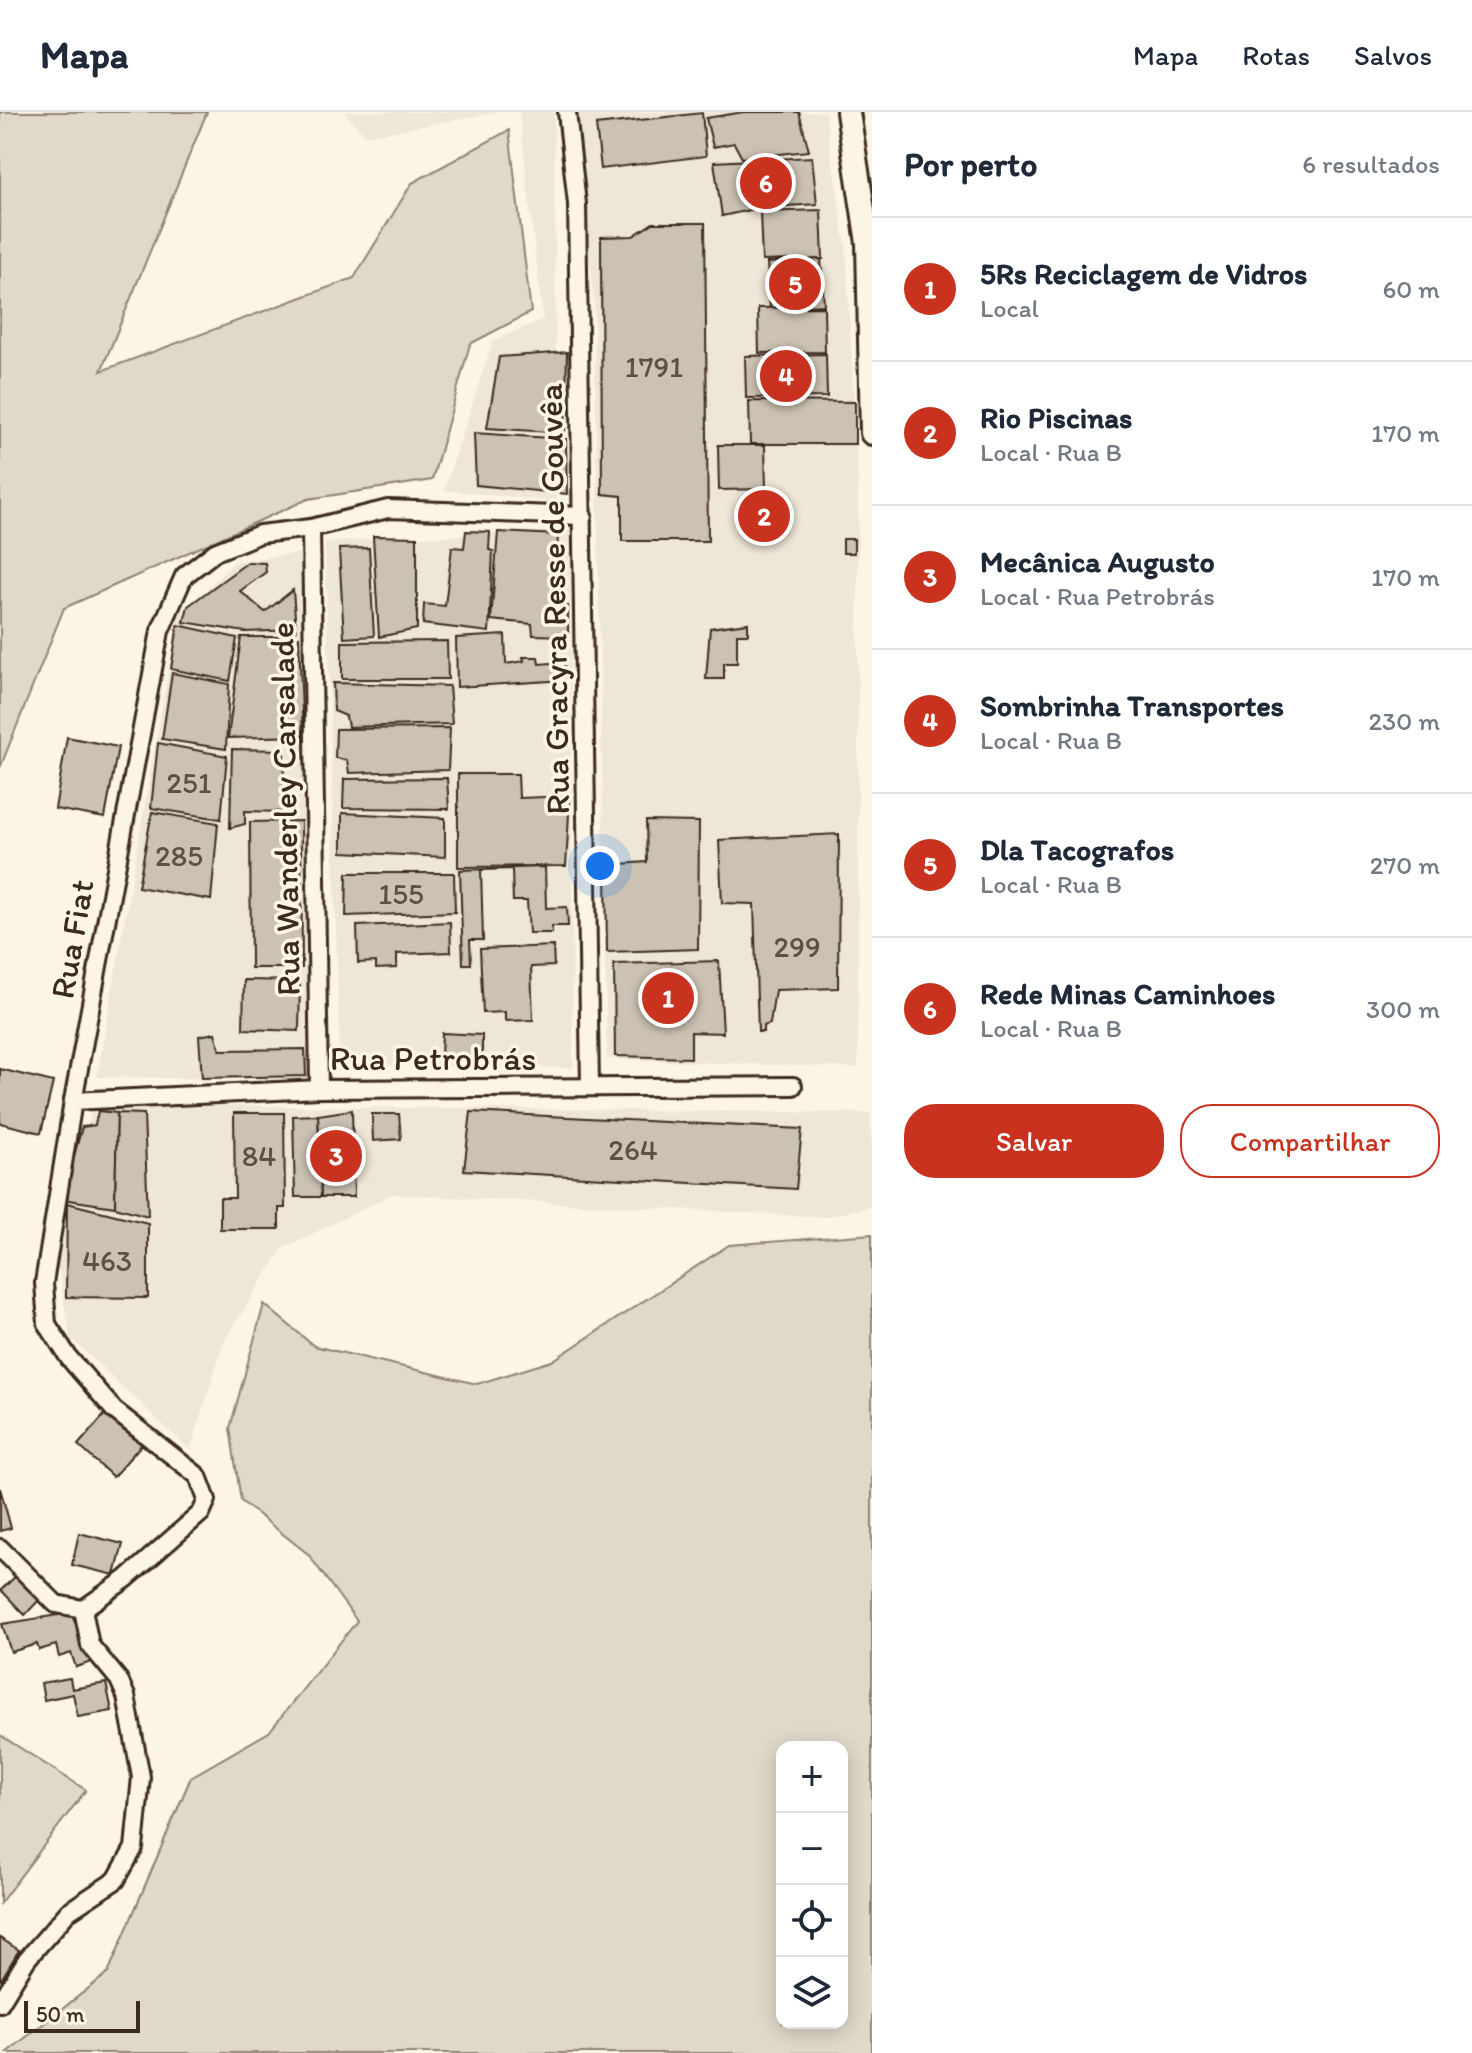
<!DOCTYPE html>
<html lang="pt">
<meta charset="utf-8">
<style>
body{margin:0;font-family:Itim,sans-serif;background:#f6f6f7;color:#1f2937}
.controls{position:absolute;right:24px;bottom:24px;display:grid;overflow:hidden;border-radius:16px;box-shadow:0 4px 20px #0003}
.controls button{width:72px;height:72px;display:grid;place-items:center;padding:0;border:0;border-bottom:2px solid #e0e1e3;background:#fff;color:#1f2937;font:40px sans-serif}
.scale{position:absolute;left:24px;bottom:20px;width:116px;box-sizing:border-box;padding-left:8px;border:4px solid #3b2a1e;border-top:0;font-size:22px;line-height:28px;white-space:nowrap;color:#3b2a1e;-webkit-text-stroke:6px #fcf5e5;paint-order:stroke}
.you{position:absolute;left:600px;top:754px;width:28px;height:28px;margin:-20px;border:6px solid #fff;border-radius:50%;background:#1a73e8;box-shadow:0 0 0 12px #1a73e833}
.badge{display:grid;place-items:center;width:52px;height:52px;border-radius:50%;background:#c8321e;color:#fff;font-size:26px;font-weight:700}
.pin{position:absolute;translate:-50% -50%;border:4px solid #fff;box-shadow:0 2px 8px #0006}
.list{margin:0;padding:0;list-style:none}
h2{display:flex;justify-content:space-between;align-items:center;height:104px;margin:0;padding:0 32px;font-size:34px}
h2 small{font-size:26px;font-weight:400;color:#747a83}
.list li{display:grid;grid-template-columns:52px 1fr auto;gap:24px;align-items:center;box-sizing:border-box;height:144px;padding:0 32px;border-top:2px solid #e0e1e3}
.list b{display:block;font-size:30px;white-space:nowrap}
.list p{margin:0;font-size:26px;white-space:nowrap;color:#747a83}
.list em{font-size:26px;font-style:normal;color:#747a83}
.actions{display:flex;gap:16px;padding:24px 32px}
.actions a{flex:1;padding:18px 0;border:2px solid #c8321e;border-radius:32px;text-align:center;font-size:28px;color:#c8321e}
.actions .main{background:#c8321e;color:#fff}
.icon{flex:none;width:44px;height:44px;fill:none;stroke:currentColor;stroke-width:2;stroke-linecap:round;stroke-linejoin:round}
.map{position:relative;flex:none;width:872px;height:1941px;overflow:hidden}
header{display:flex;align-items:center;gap:48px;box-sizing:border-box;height:112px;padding:0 40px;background:#fff;border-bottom:2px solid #e0e1e3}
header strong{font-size:38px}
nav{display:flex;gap:44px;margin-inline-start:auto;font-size:28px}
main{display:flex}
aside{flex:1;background:#fff}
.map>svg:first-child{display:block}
.built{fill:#eee6d6}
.green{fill:#e0d8c8;stroke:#8e8173;stroke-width:2;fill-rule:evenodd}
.building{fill:#ccc2b3;stroke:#3b2a1e;stroke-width:2}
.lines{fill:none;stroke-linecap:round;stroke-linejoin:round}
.street-casing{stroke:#3b2a1e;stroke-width:22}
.secondary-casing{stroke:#3b2a1e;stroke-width:28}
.street{stroke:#fcf5e5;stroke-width:16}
.secondary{stroke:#fcf5e5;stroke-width:22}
.labels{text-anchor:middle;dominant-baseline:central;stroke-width:7;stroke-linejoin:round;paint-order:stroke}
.number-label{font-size:30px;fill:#5f5043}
.street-label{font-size:34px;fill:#3b2a1e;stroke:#fcf5e5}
</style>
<header>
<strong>Mapa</strong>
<nav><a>Mapa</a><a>Rotas</a><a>Salvos</a></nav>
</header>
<main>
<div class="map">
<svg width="872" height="1941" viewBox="0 0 872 1941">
<rect width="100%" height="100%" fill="#fcf5e5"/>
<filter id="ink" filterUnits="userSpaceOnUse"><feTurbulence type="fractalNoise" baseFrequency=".0125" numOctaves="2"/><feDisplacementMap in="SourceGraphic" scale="16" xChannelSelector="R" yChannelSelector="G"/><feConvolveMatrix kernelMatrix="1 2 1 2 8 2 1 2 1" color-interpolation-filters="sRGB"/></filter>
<g filter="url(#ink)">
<g class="built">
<path d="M344,0H500L366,24Z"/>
<path d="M519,0H554L557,390L444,378L493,229L543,207Z"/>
<path d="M576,0H825L846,135L858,371V956L607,947L594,193Z"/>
<path d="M570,418L573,956L340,953L325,430Z"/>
<path d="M301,441L307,968L97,965L178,504L236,449Z"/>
<path d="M94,992L871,1001L872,1094L826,1105L392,1082L282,1137L224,1229L190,1338L70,1225L54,1130Z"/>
</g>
<g class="green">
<path d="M0,0H207L101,259L354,166L412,71L509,18L531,200L470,232L432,368L308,387L64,496L0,656Z"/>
<path d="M872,1122V1941H6L108,1861L191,1665L269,1620L357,1509L308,1442L241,1389L230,1316L264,1192L314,1234L477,1272L552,1249L729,1133ZM782,1635H842V1911H782Z"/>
<path d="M0,1623L86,1678L0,1791Z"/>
</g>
<g class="building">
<path d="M744,0H799L809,39L742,46L734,31L713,35L706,6Z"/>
<path d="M702,1L706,44L601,57L596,13Z"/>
<path d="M812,45L817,92L759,96L722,104L714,50Z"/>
<path d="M821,98L823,147L762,149L760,100Z"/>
<path d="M653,111H705L708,429H622V384L602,382L601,125L633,124Z"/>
<path d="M821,147L824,193L770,196L767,151Z"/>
<path d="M824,195L825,240L759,241L758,196Z"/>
<path d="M567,240L565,321L487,316L499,245Z"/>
<path d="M826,242L827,285L746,286L745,244Z"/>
<path d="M749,289L855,290V332H750Z"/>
<path d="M474,321L566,327L567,382L476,373Z"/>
<path d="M718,333H765L766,377L719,378Z"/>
<path d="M754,385H773L774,423L755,424Z"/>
<path d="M466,419L490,420L489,438L493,439L489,520L423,512L424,492L445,494L452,435L464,436Z"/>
<path d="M498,420L558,423L554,494H568V524L533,523L532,512L491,508Z"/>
<path d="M373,424L417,425V517L379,525Z"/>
<rect x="843" y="427" width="11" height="14"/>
<path d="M369,436L374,524L344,526L339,437Z"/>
<path d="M248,450L265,451L266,460L240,479L265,500L293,478L296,518L245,520L184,510L188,494Z"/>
<path d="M748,511V522H737V551H724V567H706L710,516Z"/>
<path d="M178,513L237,526L230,569L171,557Z"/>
<path d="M505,523L506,552L524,549L523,545H538L539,552L564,550L566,568L457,575L456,526Z"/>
<path d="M241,525H299L303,624L228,626Z"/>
<path d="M447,529L448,567H342V530Z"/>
<path d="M172,561L229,572L226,637L162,627Z"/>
<path d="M333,571L449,574L452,612L348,615L346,604L334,599Z"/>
<path d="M450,616L448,658L349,661L347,648L335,646L336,617Z"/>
<path d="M67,625L118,635L105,706L55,697Z"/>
<path d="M158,631L227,644L221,707L151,696Z"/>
<path d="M232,637L284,638L283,700L245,699V712L230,716Z"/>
<path d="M458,662H518L519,686L570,684L566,754L458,755Z"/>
<path d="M447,666L449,697L343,696L344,667Z"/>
<path d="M152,700L218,711L211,788L138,775Z"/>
<path d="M342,701L445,706V745L342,740Z"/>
<path d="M301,709L302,856H251L250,710Z"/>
<path d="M646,709L699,710L698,837L607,840L606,753L647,750Z"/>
<path d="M839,722L838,876L775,878L770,912L763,914V920H758L754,792L722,791L719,728Z"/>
<path d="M545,755L546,796L567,795L568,814H552V821H529L527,789H513L512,757L481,758L483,828H470L471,852H463L460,758Z"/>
<path d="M347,761H454L455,800L346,804Z"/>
<path d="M450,810L451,840L397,842V856L376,857V850L358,851L357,814Z"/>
<path d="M553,834L554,854L531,855L533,908L505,909V900L483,901L480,837Z"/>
<path d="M719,849L723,921L691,920V946L615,944L614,852Z"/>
<path d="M244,868L300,869L299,919L243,917Z"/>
<path d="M215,921L220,938L305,937L306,964L202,966L199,924Z"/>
<path d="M442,921L482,923V947L441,945Z"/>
<path d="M0,957L53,970L41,1021L0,1011Z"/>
<path d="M352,998L354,1085H321L318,1003Z"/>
<path d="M98,999L117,1001L115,1095L62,1087L82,1015L95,1013Z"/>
<path d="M471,1000L802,1017L796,1077L464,1058Z"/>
<path d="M117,1001L144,1002L148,1104L115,1095Z"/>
<path d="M234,1001H284L285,1096H279V1117H220V1086H235Z"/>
<path d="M372,1002H399L401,1027L373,1029Z"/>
<path d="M318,1003L321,1085H295L293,1004Z"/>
<path d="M67,1091L148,1111V1186L66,1185Z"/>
<path d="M107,1300L142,1332L113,1365L78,1333Z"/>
<path d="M0,1376L11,1416L0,1419Z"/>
<path d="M79,1421L123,1432L115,1463L72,1453Z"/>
<path d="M17,1463L40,1487L25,1503L1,1478Z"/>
<path d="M71,1501L92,1550L76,1555L71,1541L59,1545L56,1533L39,1538L37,1532L11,1540L2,1512Z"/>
<path d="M70,1566L72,1577L106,1571L112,1599L78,1605L73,1582L44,1588L41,1571Z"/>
<path d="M0,1826L19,1838L1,1868L0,1867Z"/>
</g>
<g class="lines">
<g class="street-casing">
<g id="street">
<path d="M567,0L577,92L590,975"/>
<path d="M311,416L319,977"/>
<path d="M73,989L319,977L793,974"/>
<path d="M0,1436L56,1492L83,1497L126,1467L201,1401L207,1388L198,1364L114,1298L69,1246L47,1212L44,1171L73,989L160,519L184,464L215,440L260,422L311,416L388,397L583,404"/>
<path d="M0,1891L27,1847L69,1799L116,1768L134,1736L141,1665L126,1584L119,1568L90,1533L83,1497"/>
</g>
</g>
<g class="secondary-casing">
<path id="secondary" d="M848,0L868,131L872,321"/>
</g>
<use href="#street" class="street"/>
<use href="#secondary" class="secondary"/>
</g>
</g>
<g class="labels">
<g class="number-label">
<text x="654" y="254">1791</text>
<text x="189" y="670">251</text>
<text x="179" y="743">285</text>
<text x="401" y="781">155</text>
<text x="797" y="834">299</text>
<text x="633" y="1037">264</text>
<text x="259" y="1043">84</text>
<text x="107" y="1148">463</text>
</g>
<g class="street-label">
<text transform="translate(554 487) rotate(-91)">Rua Gracyra Resse de Gouvêa</text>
<text transform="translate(285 697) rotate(-91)">Rua Wanderley Carsalade</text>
<text transform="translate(72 827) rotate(-80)">Rua Fiat</text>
<text x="433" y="946">Rua Petrobrás</text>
</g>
</g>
</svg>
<div class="controls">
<button>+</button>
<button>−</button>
<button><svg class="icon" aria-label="locate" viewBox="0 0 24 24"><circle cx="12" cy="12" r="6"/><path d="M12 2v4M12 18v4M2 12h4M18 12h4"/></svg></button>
<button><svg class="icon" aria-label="layers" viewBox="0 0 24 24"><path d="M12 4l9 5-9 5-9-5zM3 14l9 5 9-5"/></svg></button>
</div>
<div class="scale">50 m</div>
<div class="you"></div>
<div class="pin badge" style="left:668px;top:886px">1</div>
<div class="pin badge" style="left:764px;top:404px">2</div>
<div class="pin badge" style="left:336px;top:1044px">3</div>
<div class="pin badge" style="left:786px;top:264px">4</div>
<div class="pin badge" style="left:795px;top:172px">5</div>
<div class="pin badge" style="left:766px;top:71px">6</div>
</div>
<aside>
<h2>Por perto<small>6 resultados</small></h2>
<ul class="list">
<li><span class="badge">1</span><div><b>5Rs Reciclagem de Vidros</b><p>Local</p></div><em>60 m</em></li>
<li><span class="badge">2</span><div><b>Rio Piscinas</b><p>Local · Rua B</p></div><em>170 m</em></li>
<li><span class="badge">3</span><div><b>Mecânica Augusto</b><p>Local · Rua Petrobrás</p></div><em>170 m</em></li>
<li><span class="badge">4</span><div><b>Sombrinha Transportes</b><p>Local · Rua B</p></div><em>230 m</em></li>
<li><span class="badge">5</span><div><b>Dla Tacografos</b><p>Local · Rua B</p></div><em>270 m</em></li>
<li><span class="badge">6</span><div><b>Rede Minas Caminhoes</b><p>Local · Rua B</p></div><em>300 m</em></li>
</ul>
<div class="actions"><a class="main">Salvar</a><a>Compartilhar</a></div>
</aside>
</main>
